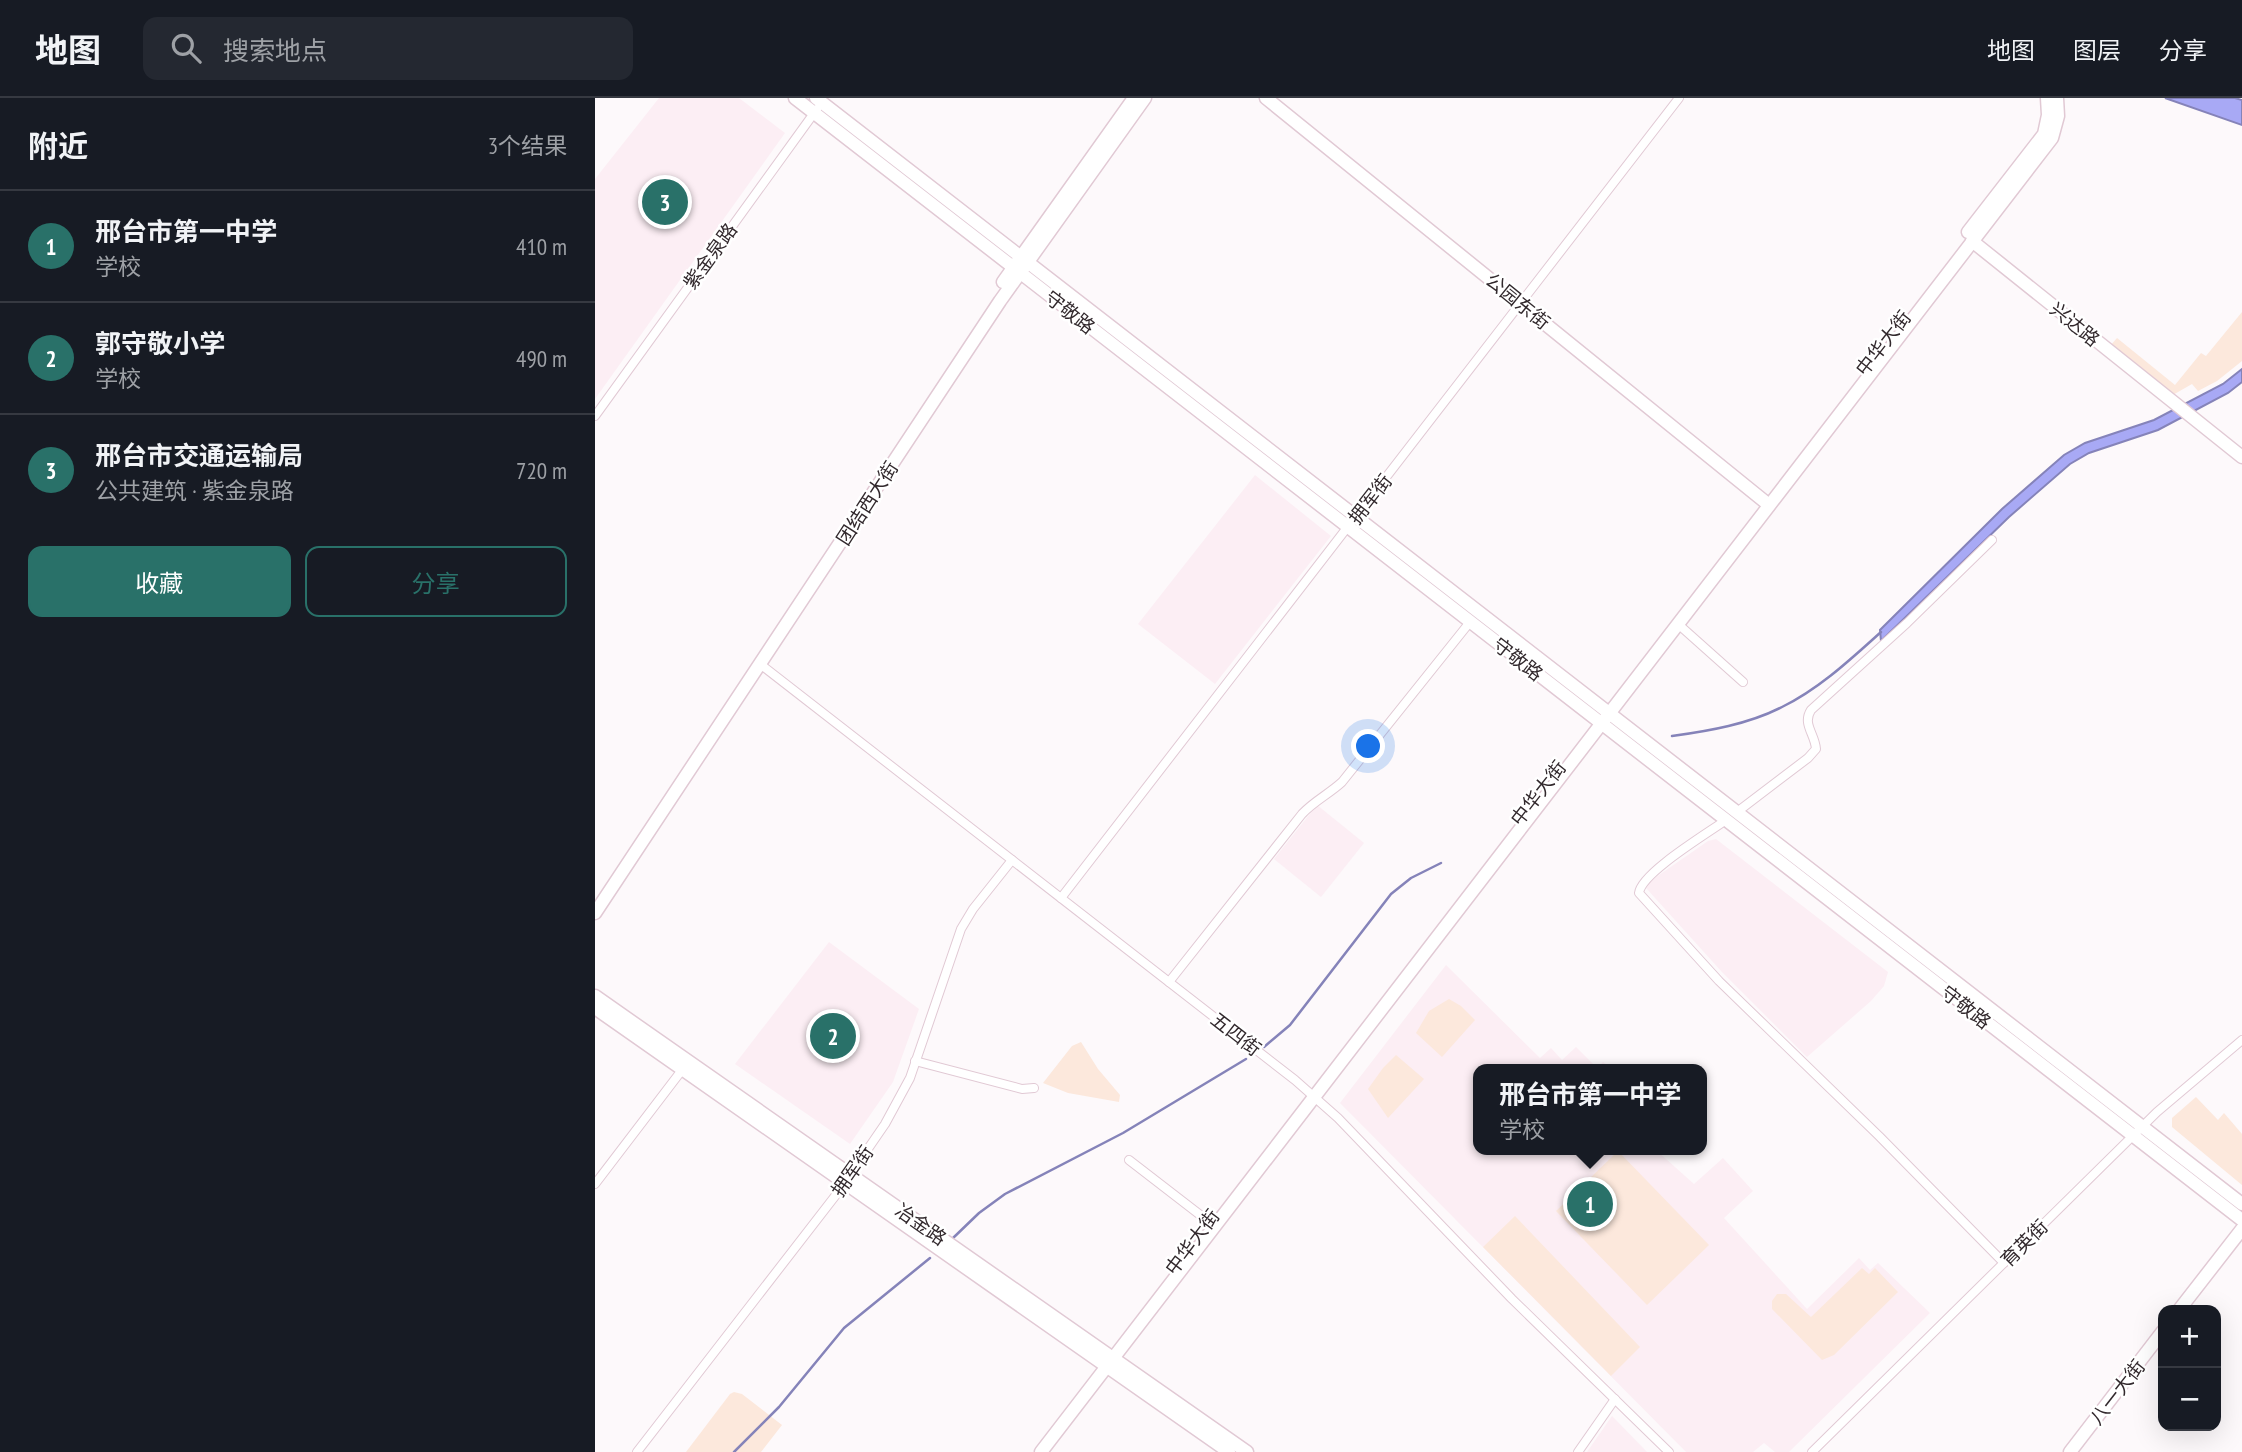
<!DOCTYPE html>
<html lang="zh">
<meta charset="utf-8">
<style>
body{margin:0;font-family:"PT Sans Narrow","Noto Sans SC",sans-serif;background:#242831;color:#f1f3f6}
.controls{position:absolute;right:21px;bottom:21px;display:grid;overflow:hidden;border-radius:14px;box-shadow:0 7px 28px #0002}
.controls button{width:63px;height:63px;display:grid;place-items:center;padding:0;border:0;border-bottom:2px solid #363941;background:#171b24;color:#f1f3f6;font:35px sans-serif}
.you{position:absolute;left:774px;top:649px;width:24px;height:24px;margin:-18px;border:5px solid #fff;border-radius:50%;background:#1a73e8;box-shadow:0 0 0 10px #1a73e833}
.badge{display:grid;place-items:center;width:46px;height:46px;border-radius:50%;background:#297169;color:#fff;font-size:23px;font-weight:700}
.pin{position:absolute;translate:-50% -50%;border:4px solid #fff;box-shadow:0 2px 7px #0006}
.popup{position:absolute;left:878px;top:966px;width:234px;height:91px;box-sizing:border-box;display:grid;place-content:center;border-radius:14px;background:#171b24;filter:drop-shadow(0 2px 5px #0005);font-size:23px;white-space:nowrap;color:#9ea1a6}
.popup b{font-size:26px;color:#f1f3f6}
.popup::after{content:'';position:absolute;left:50%;top:100%;margin-left:-14px;border:14px solid transparent;border-top-color:#171b24}
.list{margin:0;padding:0;list-style:none}
h2{display:flex;justify-content:space-between;align-items:center;height:91px;margin:0;padding:0 28px;font-size:30px}
h2 small{font-size:23px;font-weight:400;color:#9ea1a6}
.list li{display:grid;grid-template-columns:46px 1fr auto;gap:21px;align-items:center;box-sizing:border-box;height:112px;padding:0 28px;border-top:2px solid #363941}
.list b{display:block;font-size:26px;white-space:nowrap}
.list p{margin:0;font-size:23px;white-space:nowrap;color:#9ea1a6}
.list em{font-size:23px;font-style:normal;color:#9ea1a6}
.actions{display:flex;gap:14px;padding:21px 28px}
.actions a{flex:1;padding:16px 0;border:2px solid #297169;border-radius:14px;text-align:center;font-size:24px;color:#297169}
.actions .main{background:#297169;color:#fff}
.icon{flex:none;width:38px;height:38px;fill:none;stroke:currentColor;stroke-width:2;stroke-linecap:round;stroke-linejoin:round}
.map{position:relative;flex:none;width:1647px;height:1354px;overflow:hidden}
header{display:flex;align-items:center;gap:42px;box-sizing:border-box;height:98px;padding:0 35px;background:#171b24;border-bottom:2px solid #363941}
header strong{font-size:33px}
nav{display:flex;gap:38px;margin-inline-start:auto;font-size:24px}
.search{width:490px;height:63px;background:#242831;display:flex;align-items:center;gap:18px;box-sizing:border-box;padding:0 24px;border-radius:14px;color:#9ea1a6;font-size:26px}
main{display:flex}
aside{flex:1;background:#171b24}
.map>svg:first-child{display:block}
.built{fill:#fceef4}
.green{fill:#fce8dc}
.water{fill:#a8a9f5;stroke:#8583b9;stroke-width:2}
.lines{fill:none;stroke-linecap:round;stroke-linejoin:round}
.stream{stroke:#8583b9;stroke-width:2.5}
.street-casing{stroke:#e1c9d4;stroke-width:10}
.secondary-casing{stroke:#e1c9d4;stroke-width:15}
.primary-casing{stroke:#e1c9d4;stroke-width:15}
.street{stroke:#fff;stroke-width:8}
.secondary{stroke:#fff;stroke-width:12}
.primary{stroke:#fff;stroke-width:12}
.labels{text-anchor:middle;dominant-baseline:central;stroke-width:5;stroke-linejoin:round;paint-order:stroke}
.street-label{font-size:19px;fill:#32292d;stroke:#fff}
</style>
<header>
<strong>地图</strong>
<div class="search"><svg class="icon" aria-label="search" viewBox="0 0 24 24"><circle cx="10" cy="10" r="6"/><path d="M15 15l6 6"/></svg>搜索地点</div>
<nav><a>地图</a><a>图层</a><a>分享</a></nav>
</header>
<main>
<aside>
<h2>附近<small>3个结果</small></h2>
<ul class="list">
<li><span class="badge">1</span><div><b>邢台市第一中学</b><p>学校</p></div><em>410 m</em></li>
<li><span class="badge">2</span><div><b>郭守敬小学</b><p>学校</p></div><em>490 m</em></li>
<li><span class="badge">3</span><div><b>邢台市交通运输局</b><p>公共建筑 · 紫金泉路</p></div><em>720 m</em></li>
</ul>
<div class="actions"><a class="main">收藏</a><a>分享</a></div>
</aside>
<div class="map">
<svg width="1647" height="1354" viewBox="0 0 1647 1354">
<rect width="100%" height="100%" fill="#fdf9fb"/>
<g class="built">
<path d="M64,0H144L190,35L0,301V81Z"/>
<path d="M660,377L736,438L620,586L543,526Z"/>
<path d="M722,707L769,745L726,799L679,761Z"/>
<path d="M1121,741L1293,874L1289,888L1276,903L1212,959L1126,873L1051,790L1054,784L1113,743Z"/>
<path d="M234,844L324,911L298,984L255,1046L140,966Z"/>
<path d="M851,867L945,960L956,950L967,962L981,949L1002,970L1008,964L1017,971H883V1052H1061L1099,1086L1128,1060L1158,1093L1129,1120L1212,1211L1264,1160L1275,1172L1283,1165L1335,1215L1194,1354H1180L1169,1345L1158,1354H1091L745,1005Z"/>
<path d="M1017,1318L1052,1354H992Z"/>
</g>
<g class="green">
<path d="M1647,214V263L1622,283L1603,293L1597,286L1576,298L1515,248L1522,240L1580,287L1606,255L1611,258Z"/>
<path d="M854,901L866,908L880,922L847,959L821,935L834,913Z"/>
<path d="M486,944L503,971L525,997L524,1004L473,995L448,985L477,948Z"/>
<path d="M801,957L829,981L793,1020L773,991L788,970Z"/>
<path d="M1601,999L1623,1022L1629,1015L1647,1036V1087L1577,1029V1020Z"/>
<path d="M1023,1053L1114,1147L1052,1207L961,1113Z"/>
<path d="M920,1118L1045,1249L1016,1278L888,1149Z"/>
<path d="M1267,1170L1274,1176L1280,1170L1303,1194L1239,1257L1227,1262L1177,1211V1203L1182,1196H1191L1216,1219Z"/>
<path d="M139,1294L147,1296L187,1327L166,1354H91L135,1296Z"/>
</g>
<g class="water">
<path d="M1570,0H1640L1647,2V27Z"/>
<path d="M1647,271V284L1633,295L1563,332L1494,355L1475,366L1414,419L1286,543L1285,532L1407,411L1469,357L1490,345L1559,322L1628,286Z"/>
</g>
<g class="lines">
<g class="stream">
<path d="M1077,638C1114,633 1154,626 1187,609C1224,591 1256,561 1286,534"/>
<path d="M669,949L695,927L796,796L816,780L846,765"/>
<path d="M357,1141L384,1115L410,1096L528,1035L651,961"/>
<path d="M139,1354L184,1309L249,1230L335,1160"/>
</g>
<g class="street-casing">
<g id="street">
<path d="M0,318L222,11"/>
<path d="M1083,526L1148,584"/>
<path d="M165,566L700,982L743,1020L917,1201L1074,1354"/>
<path d="M1142,714L1213,660L1221,651C1220,636 1207,626 1216,612L1312,525L1397,442"/>
<path d="M1131,722C1113,735 1046,775 1044,795L1124,883L1284,1038L1409,1165"/>
<path d="M466,800L1084,0"/>
<path d="M574,884L707,716C719,703 734,696 747,684L875,524"/>
<path d="M320,963L427,991L439,990"/>
<path d="M534,1062L613,1123"/>
<path d="M0,1086L87,972"/>
<path d="M42,1354L244,1093L290,1026L315,980L366,831L378,811L417,762"/>
<path d="M983,1354L1020,1301"/>
<path d="M1217,1354L1562,1014L1647,942"/>
</g>
</g>
<g class="secondary-casing">
<g id="secondary">
<path d="M200,0L1647,1122"/>
<path d="M221,0L1647,1106"/>
<path d="M671,0L1174,407"/>
<path d="M1373,134L1449,36L1453,17L1452,0"/>
<path d="M1377,143L1647,359"/>
<path d="M0,898L652,1354"/>
<path d="M0,910L634,1354"/>
<path d="M1584,1212L1647,1131"/>
<path d="M446,1354L1457,40L1463,18L1462,0"/>
<path d="M1475,1354L1568,1233"/>
</g>
</g>
<g class="primary-casing">
<g id="primary">
<path d="M408,184L539,0"/>
<path d="M0,815L405,203L550,0"/>
</g>
</g>
<use href="#street" class="street"/>
<use href="#secondary" class="secondary"/>
<use href="#primary" class="primary"/>
</g>
<g class="labels">
<g class="street-label">
<text transform="translate(115 158) rotate(-54)">紫金泉路</text>
<text transform="translate(923 203) rotate(39)">公园东街</text>
<text transform="translate(475 214) rotate(38)">守敬路</text>
<text transform="translate(1480 226) rotate(39)">兴达路</text>
<text transform="translate(1288 245) rotate(-52)">中华大街</text>
<text transform="translate(775 401) rotate(-52)">拥军街</text>
<text transform="translate(272 405) rotate(-57)">团结西大街</text>
<text transform="translate(923 561) rotate(38)">守敬路</text>
<text transform="translate(943 695) rotate(-52)">中华大街</text>
<text transform="translate(1371 909) rotate(38)">守敬路</text>
<text transform="translate(641 936) rotate(38)">五四街</text>
<text transform="translate(257 1073) rotate(-55)">拥军街</text>
<text transform="translate(326 1126) rotate(35)">冶金路</text>
<text transform="translate(597 1144) rotate(-53)">中华大街</text>
<text transform="translate(1429 1145) rotate(-45)">育英街</text>
<text transform="translate(1522 1294) rotate(-52)">八一大街</text>
</g>
</g>
</svg>
<div class="controls">
<button>+</button>
<button>−</button>
</div>
<div class="you"></div>
<div class="pin badge" style="left:995px;top:1106px">1</div>
<div class="popup"><b>邢台市第一中学</b>学校</div>
<div class="pin badge" style="left:238px;top:938px">2</div>
<div class="pin badge" style="left:70px;top:104px">3</div>
</div>
</main>
